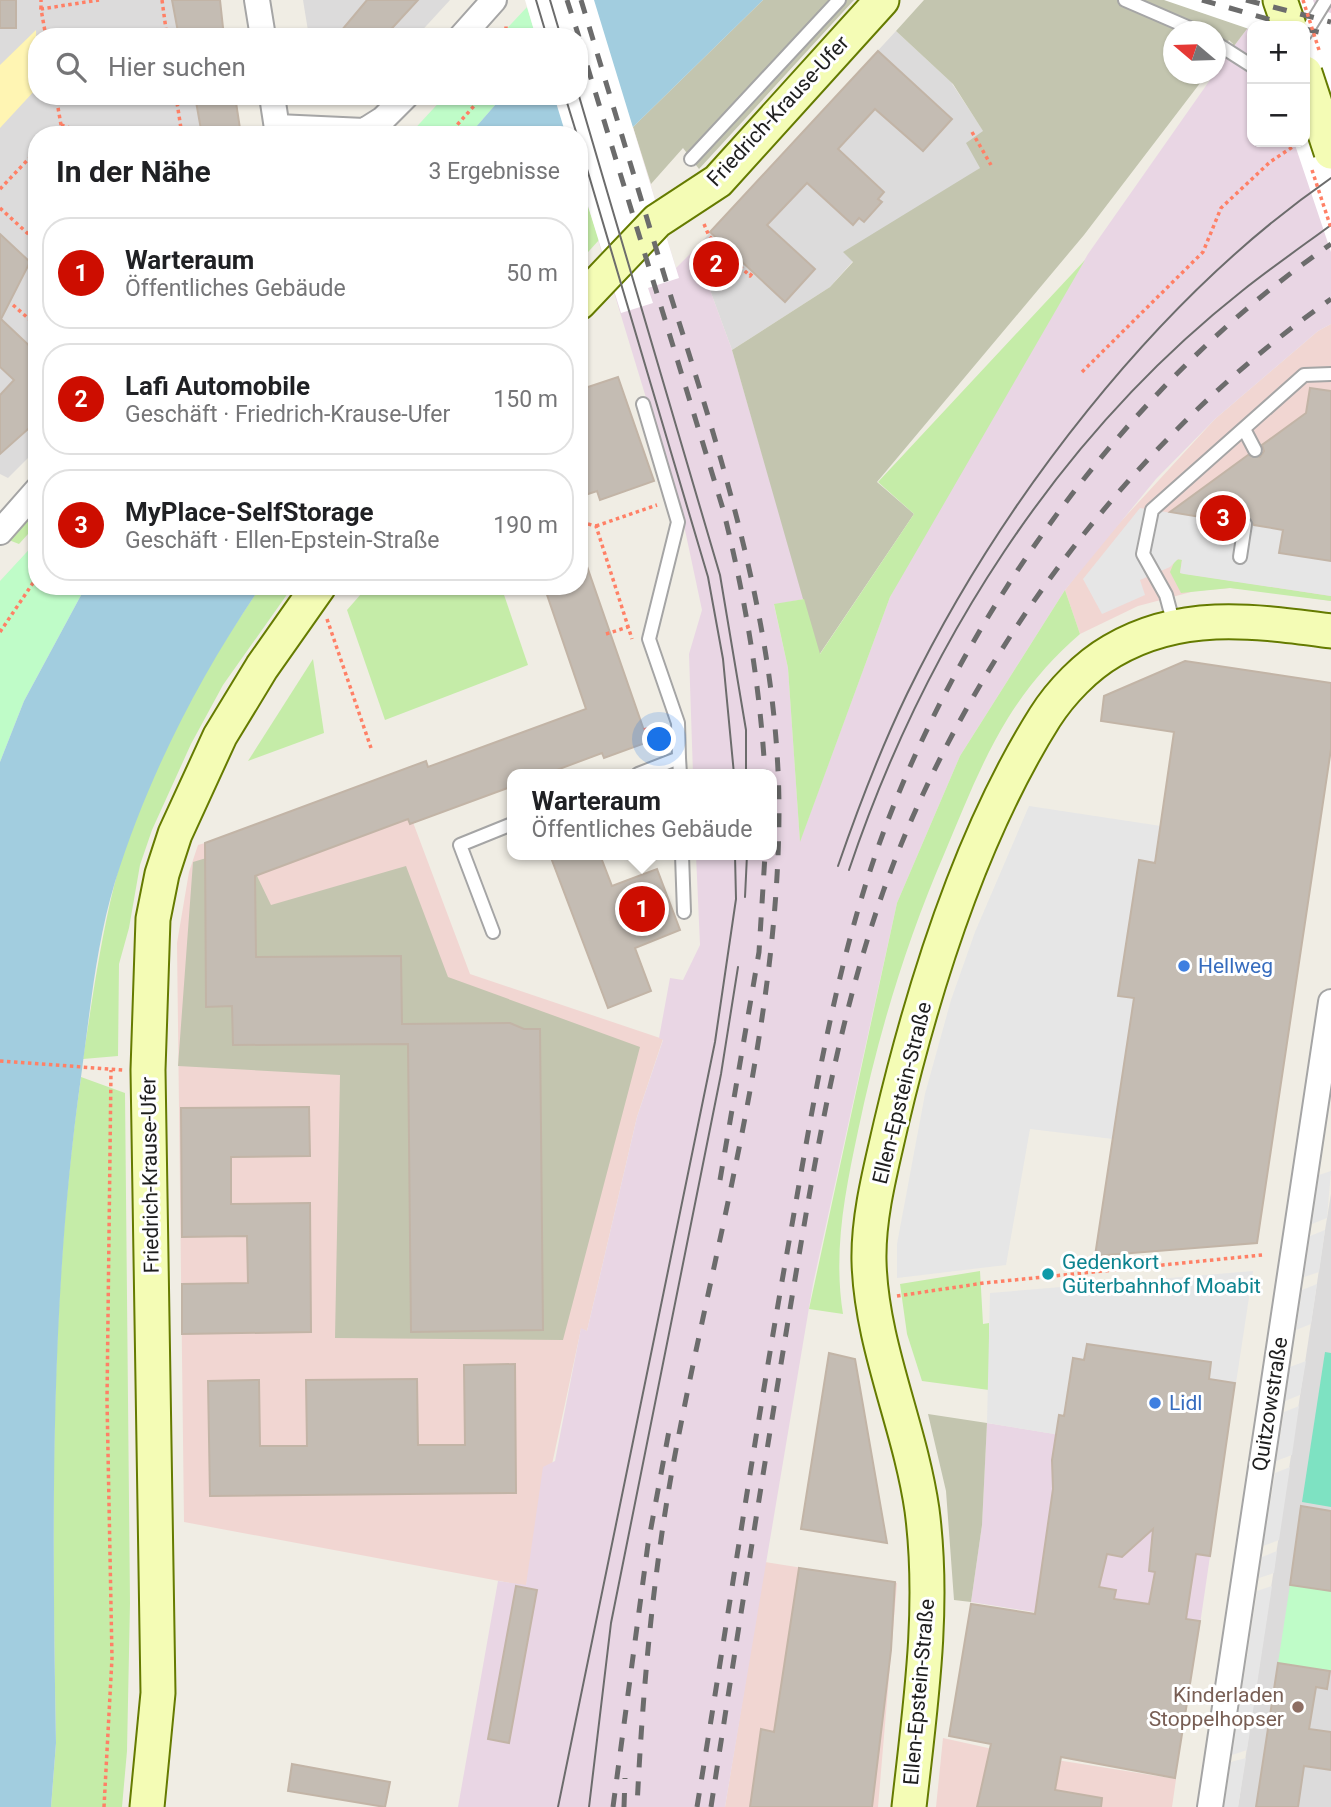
<!DOCTYPE html>
<html lang="de">
<meta charset="utf-8">
<style>
body{margin:0;font-family:Roboto,sans-serif;background:#f6f6f6;color:#202124}
.controls{position:absolute;right:21px;top:21px;display:grid;overflow:hidden;border-radius:14px;box-shadow:0 2px 5px #0004}
.controls button{width:63px;height:63px;display:grid;place-items:center;padding:0;border:0;border-bottom:2px solid #e0e0e0;background:#fff;color:#202124;font:35px sans-serif}
.compass{position:absolute;left:1163px;top:21px;width:63px;height:63px;border-radius:50%;background:#fff;box-shadow:0 2px 5px #0004;rotate:289deg}
.you{position:absolute;left:660px;top:740px;width:24px;height:24px;margin:-18px;border:5px solid #fff;border-radius:50%;background:#1a73e8;box-shadow:0 0 0 10px #1a73e833}
.badge{display:grid;place-items:center;width:46px;height:46px;border-radius:50%;background:#cd0d00;color:#fff;font-size:23px;font-weight:700}
.pin{position:absolute;translate:-50% -50%;border:4px solid #fff;box-shadow:0 2px 7px #0006}
.popup{position:absolute;left:507px;top:769px;width:270px;height:91px;box-sizing:border-box;display:grid;place-content:center;border-radius:14px;background:#fff;filter:drop-shadow(0 2px 5px #0005);font-size:23px;white-space:nowrap;color:#757577}
.popup b{font-size:26px;color:#202124}
.popup::after{content:'';position:absolute;left:50%;top:100%;margin-left:-14px;border:14px solid transparent;border-top-color:#fff}
.list{margin:0;padding:0;list-style:none}
h2{display:flex;justify-content:space-between;align-items:center;height:91px;margin:0;padding:0 28px;font-size:30px}
h2 small{font-size:23px;font-weight:400;color:#757577}
.list li{display:grid;grid-template-columns:46px 1fr auto;gap:21px;align-items:center;box-sizing:border-box;height:112px;margin:0 14px 14px;padding:0 14px;border:2px solid #e0e0e0;border-radius:28px}
.list b{display:block;font-size:26px;white-space:nowrap}
.list p{margin:0;font-size:23px;white-space:nowrap;color:#757577}
.list em{font-size:23px;font-style:normal;color:#757577}
.icon{flex:none;width:38px;height:38px;fill:none;stroke:currentColor;stroke-width:2;stroke-linecap:round;stroke-linejoin:round}
.map{position:relative;flex:none;width:1331px;height:1807px;overflow:hidden}
.search{position:absolute;background:#fff;box-shadow:0 2px 5px #0004;left:28px;top:28px;width:560px;height:77px;display:flex;align-items:center;gap:18px;box-sizing:border-box;padding:0 24px;border-radius:28px;color:#757577;font-size:26px}
.panel{position:absolute;background:#fff;box-shadow:0 2px 5px #0004;left:28px;top:126px;width:560px;height:469px;border-radius:28px}
.map>svg:first-child{display:block}
.residential{fill:#dcdbdb}
.commercial{fill:#f1d6d2}
.industrial{fill:#e9d6e4;fill-rule:evenodd}
.construction{fill:#c3c5af}
.grass{fill:#c5eca8}
.sand{fill:#fff5b3}
.park{fill:#bffcc8}
.pitch{fill:#7ee2c2}
.parking{fill:#e6e6e6}
.water{fill:#a2cddf}
.pier{fill:#fff}
.building{fill:#c4bcb3;stroke:#c2b4a6;stroke-width:2;fill-rule:evenodd}
.lines{fill:none;stroke-linecap:round;stroke-linejoin:round}
.lane-casing{stroke:#a5a5a5;stroke-width:16}
.street-casing{stroke:#a5a5a5;stroke-width:28}
.secondary-casing{stroke:#657b00;stroke-width:37}
.path{stroke:#ff8066;stroke-width:3.5;stroke-dasharray:3.5 3.5;stroke-linecap:butt}
.lane{stroke:#fff;stroke-width:12}
.street{stroke:#fff;stroke-width:24}
.secondary{stroke:#f4fcb5;stroke-width:33}
.tram{stroke:#6c6c6c;stroke-width:2}
.rail{stroke:#6c6c6c;stroke-width:5;stroke-dasharray:14 14;stroke-linecap:butt}
.secondary-bridge-casing{stroke:#657b00;stroke-width:37;stroke-linecap:butt}
.path-bridge{stroke:#ff8066;stroke-width:3.5;stroke-dasharray:3.5 3.5;stroke-linecap:butt}
.secondary-bridge{stroke:#f4fcb5;stroke-width:33}
.shop-dot{fill:#3f7fe0;stroke:#fff;stroke-width:2.5}
.culture-dot{fill:#0f9aa8;stroke:#fff;stroke-width:2.5}
.education-dot{fill:#8d6e63;stroke:#fff;stroke-width:2.5}
.labels{text-anchor:middle;dominant-baseline:central;stroke-width:6;stroke-linejoin:round;paint-order:stroke}
.street-label{font-size:21px;fill:#1e1e1e;stroke:#fff}
.shop-label{font-size:21px;fill:#366cbe;stroke:#fff;text-anchor:start}
.culture-label{font-size:21px;fill:#0d838f;stroke:#fff;text-anchor:start}
.education-label{font-size:21px;fill:#785e54;stroke:#fff;text-anchor:end}
</style>
<div class="map">
<svg width="1331" height="1807" viewBox="0 0 1331 1807">
<rect width="100%" height="100%" fill="#f0ede4"/>
<g class="residential">
<path d="M0,0H220L224,37H37V96H236L241,135H37V449L8,478L0,474Z"/>
<path d="M303,0H450L416,37H309Z"/>
<path d="M896,31L951,82L984,132L980,168L853,261L830,287L732,350L695,249Z"/>
<path d="M1331,1194V1807H1238L1325,1230Z"/>
</g>
<g class="commercial">
<path d="M1331,324V601L1265,591L1230,588L1195,591L1138,606L1080,634L1065,590L1103,541L1215,419L1318,331Z"/>
<path d="M411,817L470,974L663,1039L637,1117L587,1331L581,1329L526,1586L184,1522L177,943L189,872L198,845L205,843Z"/>
<path d="M765,1562L897,1583L878,1807H725Z"/>
<path d="M943,1738L1006,1752L1176,1779L1172,1807H936Z"/>
</g>
<g class="industrial">
<path d="M1274,0H1331V324L1318,331L1215,419L1156,479L1065,590L960,756L897,903L813,1284L725,1807H458L498,1581L526,1585L543,1467L555,1461L581,1328L587,1331L637,1117L663,1040L659,1038L670,978L683,980L700,945L696,855H772V774H693L689,654L702,610L682,516L581,184L633,127L676,268L695,249L732,350L804,599L774,605L788,668L800,841L890,597L907,565L1088,254L1231,50L1256,17ZM1252,26H1305V142H1252Z"/>
<path d="M987,1423L1224,1461L1198,1638L971,1602L982,1525Z"/>
</g>
<g class="construction">
<path d="M763,0H854L699,169L683,148L651,184L633,127Z"/>
<path d="M924,0H1250L1256,17L1231,50L1233,44L1229,40L1216,60V32H1174V74H1207L1084,235L877,482L914,514L819,655L732,350L830,287L853,262L843,252L980,168L966,143L983,131L953,84L896,31Z"/>
<path d="M243,847L271,905L406,866L448,977L640,1047L563,1340L335,1338L340,1075L178,1066L193,862Z"/>
<path d="M928,1414L987,1423L982,1525L971,1602L954,1600L946,1491Z"/>
</g>
<g class="grass">
<path d="M581,184L599,240L579,262V186Z"/>
<path d="M1085,260L890,597L800,842L788,668L774,604L804,599L820,654L914,514L878,482Z"/>
<path d="M28,509L37,516V524L19,544L1,537Z"/>
<path d="M1182,559L1180,573L1331,596V601L1230,588L1181,593L1170,572L1175,560Z"/>
<path d="M261,586H293L223,685L191,744L152,830L140,865L129,928L119,964L118,1056L83,1059C92,1001 100,943 114,886C140,782 200,675 261,586Z"/>
<path d="M368,586H501L528,665L385,720L347,610Z"/>
<path d="M1065,590L1080,634C1052,658 1028,686 1008,718C982,760 964,807 945,852C906,942 878,1035 858,1131C845,1192 833,1252 843,1314L809,1309L897,903L960,756Z"/>
<path d="M313,659L324,733L248,761Z"/>
<path d="M81,1077L125,1093L130,1603L127,1751L122,1807H51L56,1743C52,1521 49,1297 81,1077Z"/>
<path d="M980,1271L983,1324L989,1323V1390L922,1381L907,1334L900,1284Z"/>
</g>
<path class="sand" d="M36,30L37,88L0,128V65Z"/>
<g class="park">
<path d="M527,7L536,37H499Z"/>
<path d="M445,96H503L469,135H409Z"/>
<path d="M37,541V586H86L24,701L0,762V581Z"/>
<path d="M1290,1585L1331,1591V1671L1278,1663Z"/>
</g>
<path class="pitch" d="M1325,1352L1331,1353V1507L1302,1502Z"/>
<g class="parking">
<path d="M1140,508L1283,530L1279,553L1331,561V596L1184,574L1180,573L1182,560L1178,559L1170,567L1140,580L1145,595L1102,614L1083,579Z"/>
<path d="M1029,806L1161,826L1155,863L1139,861L1118,996L1134,998L1113,1139L1030,1129L1006,1265L897,1278V1244L925,1094L951,1000L975,932Z"/>
<path d="M1331,1171L1327,1218L1312,1224L1319,1175Z"/>
<path d="M1325,1230L1319,1272L1304,1277L1310,1236Z"/>
<path d="M1253,1271L1236,1383L1209,1379L1211,1362L1087,1344L1072,1437L987,1423L990,1293Z"/>
<path d="M1317,1284L1311,1324L1296,1330L1302,1290Z"/>
<path d="M1306,1361L1300,1395L1285,1401L1290,1367Z"/>
<path d="M1299,1406L1292,1455L1276,1461L1284,1412Z"/>
<path d="M1290,1467L1279,1540L1263,1546L1275,1473Z"/>
<path d="M1277,1551L1274,1573L1259,1578L1262,1557Z"/>
<path d="M1272,1586L1247,1750L1232,1755L1257,1591Z"/>
<path d="M1246,1758L1238,1807H1224L1231,1762Z"/>
</g>
<g class="water">
<path d="M592,0H763L633,127L579,186V135H469L503,96H579V37Z"/>
<path d="M86,586H261C199,677 148,776 115,882C96,944 90,1012 81,1077C50,1297 52,1521 56,1743L51,1807H0V762L24,701Z"/>
</g>
<g class="pier">
<path d="M525,0H594L679,278L648,288L653,303L621,313L579,177V135H566L554,96H579V37H536Z"/>
<path d="M1164,0H1313L1316,9L1331,13V252L1294,142H1305V26H1252V30Z"/>
</g>
<g class="building">
<rect x="0" y="0" width="16" height="28"/>
<path d="M172,0H220L224,37H184L183,31L178,32Z"/>
<path d="M367,0H418L384,37H336Z"/>
<path d="M878,51L952,119L923,151L875,109L838,149L884,192L878,199L882,202L864,222L859,218L853,225L807,183L767,225L815,269L785,302L710,232Z"/>
<path d="M195,96H235L241,135H202Z"/>
<path d="M0,234L30,262L1,319L37,353V421L0,454V395L14,380L0,367Z"/>
<path d="M618,377L654,481L600,500L597,491L579,497V390Z"/>
<path d="M1310,388L1331,391V561L1279,553L1283,530L1254,525L1247,516H1241L1236,523L1170,512L1248,455L1260,457L1264,451L1262,445L1306,413Z"/>
<path d="M579,552H582L648,742L604,758L602,753L546,774H513V786L410,824L408,819L255,876L256,957L401,956L402,1024L510,1023L524,1029H540L543,1330L411,1332L408,1044L233,1045L232,1006L206,1007L205,843L426,761L428,767L586,709L544,586H579Z"/>
<path d="M1185,661L1331,683V749L1257,1243L1095,1256L1134,998L1118,996L1139,860L1155,863L1174,732L1101,721L1104,696Z"/>
<path d="M550,855H600L612,886L657,869L680,930L635,948L651,991L608,1008Z"/>
<path d="M309,1107L310,1156L231,1157V1204L310,1203L311,1332L182,1334V1284L248,1283L247,1236L182,1237L181,1108Z"/>
<path d="M1087,1344L1211,1362L1209,1379L1235,1383L1210,1556L1196,1554L1186,1619L1200,1621L1175,1778L1061,1757L1055,1790L1102,1798L1101,1807H977L991,1744L949,1736L971,1604L1035,1614L1053,1489L1052,1460L1059,1415L1064,1416L1073,1358L1084,1360ZM1153,1529L1149,1571L1155,1572L1149,1604L1114,1599L1116,1590L1099,1587L1107,1554L1122,1557Z"/>
<path d="M829,1353L855,1359L887,1543L801,1529Z"/>
<path d="M515,1364L516,1493L210,1496L208,1381L259,1380L260,1446H307L306,1380L417,1379L418,1445H465L464,1365Z"/>
<path d="M1301,1506L1331,1511V1591L1290,1585Z"/>
<path d="M799,1568L895,1582L891,1650L872,1807H750L761,1729L774,1732Z"/>
<path d="M516,1586L537,1590L509,1743L488,1739Z"/>
<path d="M1278,1663L1330,1671L1327,1689L1316,1687L1309,1729L1331,1732V1770L1304,1766L1298,1807H1256Z"/>
<path d="M292,1764L390,1782L385,1807L288,1791Z"/>
</g>
<g class="lines">
<g class="lane-casing">
<g id="lane">
<path d="M1125,0L1199,32"/>
<path d="M1305,34L1326,0"/>
<path d="M1216,43L1252,66"/>
<path d="M691,159L839,0"/>
<path d="M1244,429L1255,450"/>
<path d="M1240,557L1245,524"/>
<path d="M1174,625L1166,595L1143,554L1152,510L1304,375L1331,374"/>
<path d="M679,758L680,774"/>
<path d="M638,774L679,758L678,723L649,639L678,522L643,404"/>
<path d="M682,855L684,912"/>
<path d="M493,932L460,845L512,824"/>
</g>
</g>
<g class="street-casing">
<g id="street">
<path d="M257,0L263,37"/>
<path d="M461,37L494,0"/>
<path d="M272,96L278,135"/>
<path d="M277,127L364,131L383,119L406,96"/>
<path d="M0,532L37,490"/>
<path d="M1210,1807L1331,1002"/>
</g>
</g>
<g class="secondary-casing">
<g id="secondary">
<path d="M1280,0L1289,26"/>
<path d="M579,303L657,221L718,181L882,0"/>
<path d="M147,1807L158,1693L148,1070L153,919L162,874L175,834L220,736L262,667L319,586"/>
<path d="M909,1807C920,1708 935,1609 922,1510C910,1426 871,1345 869,1261C868,1216 881,1168 891,1124C923,988 970,836 1045,717C1061,692 1086,666 1112,651C1182,610 1254,621 1331,631"/>
</g>
</g>
<g class="path">
<path d="M162,0L167,37"/>
<path d="M41,9V0"/>
<path d="M46,37L41,9L99,0"/>
<path d="M506,37V24"/>
<path d="M176,96L182,135"/>
<path d="M61,125L93,135"/>
<path d="M972,132L991,165"/>
<path d="M51,135L61,125L56,96"/>
<path d="M448,135L483,96"/>
<path d="M0,189L37,150"/>
<path d="M0,208L37,242"/>
<path d="M704,224L709,236L750,276L753,272"/>
<path d="M13,305L37,326"/>
<path d="M1082,372L1203,252L1221,208L1270,162L1300,142"/>
<path d="M579,505L588,524L596,526L632,639"/>
<path d="M596,526L657,505"/>
<path d="M327,619L371,748"/>
<path d="M0,632L37,577"/>
<path d="M606,634L628,627"/>
<path d="M644,730L661,724"/>
<path d="M0,1061L123,1070"/>
<path d="M897,1296L984,1283L1262,1255"/>
<path d="M104,1807L112,1658L107,1400L111,1070"/>
</g>
<use href="#lane" class="lane"/>
<use href="#street" class="street"/>
<use href="#secondary" class="secondary"/>
<g class="tram">
<path d="M536,0L547,37"/>
<path d="M550,0L561,37"/>
<path d="M565,96L577,135"/>
<path d="M579,96L720,575L746,730V774"/>
<path d="M579,142L708,577L723,659L734,774"/>
<path d="M838,866C858,808 880,750 907,694C1000,503 1155,300 1331,178"/>
<path d="M849,870C924,647 1056,438 1242,291C1271,268 1301,247 1331,225"/>
<path d="M745,897L747,855"/>
<path d="M558,1807L715,1042L736,899L735,855"/>
<path d="M589,1807L611,1623L721,1074L738,967"/>
</g>
<g class="rail">
<path d="M567,0L579,37"/>
<path d="M581,0C610,95 638,190 667,284C721,456 778,626 779,808C779,1021 718,1231 678,1439C654,1561 643,1683 637,1807"/>
<path d="M1202,0L1292,26"/>
<path d="M1246,0L1331,22"/>
<path d="M1305,29L1331,35"/>
<path d="M579,39L723,509C745,597 760,684 765,774"/>
<path d="M720,1180L759,952L765,855"/>
<path d="M613,1807L648,1544L671,1420"/>
<path d="M624,1807L625,1778"/>
<path d="M697,1807C729,1611 758,1414 793,1219C816,1087 838,954 885,828C969,604 1133,380 1331,244"/>
<path d="M711,1807C737,1637 764,1466 792,1297C815,1160 837,1023 883,892C965,661 1130,440 1331,299"/>
</g>
<g class="secondary-bridge-casing">
<path id="secondary-bridge" d="M1305,73L1331,152"/>
</g>
<g class="path-bridge">
<path d="M1303,0L1319,50"/>
<path d="M1312,170L1331,228"/>
</g>
<use href="#secondary-bridge" class="secondary-bridge"/>
</g>
<g class="shop-dot">
<circle cx="1184" cy="966" r="7"/>
<circle cx="1155" cy="1403" r="7"/>
</g>
<circle class="culture-dot" cx="1048" cy="1274" r="7"/>
<circle class="education-dot" cx="1298" cy="1707" r="7"/>
<g class="labels">
<g class="street-label">
<text transform="translate(778 111) rotate(-47)">Friedrich-Krause-Ufer</text>
<text transform="translate(902 1093) rotate(-76)">Ellen-Epstein-Straße</text>
<text transform="translate(150 1175) rotate(-91)">Friedrich-Krause-Ufer</text>
<text transform="translate(1270 1404) rotate(-81)">Quitzowstraße</text>
<text transform="translate(919 1692) rotate(-85)">Ellen-Epstein-Straße</text>
</g>
<g class="shop-label">
<text x="1198" y="966">Hellweg</text>
<text x="1169" y="1403">Lidl</text>
</g>
<g class="culture-label">
<text x="1062" y="1262">Gedenkort<tspan x="1062" dy="24">Güterbahnhof Moabit</tspan></text>
</g>
<g class="education-label">
<text x="1284" y="1695">Kinderladen<tspan x="1284" dy="24">Stoppelhopser</tspan></text>
</g>
</g>
</svg>
<div class="controls">
<button>+</button>
<button>−</button>
</div>
<svg class="compass" viewBox="-18 -18 36 36"><path d="M0-13l5 13h-10z" fill="#e53935"/><path d="M0 13l5-13h-10z" fill="#757577"/></svg>
<div class="you"></div>
<div class="pin badge" style="left:642px;top:909px">1</div>
<div class="popup"><b>Warteraum</b>Öffentliches Gebäude</div>
<div class="pin badge" style="left:716px;top:264px">2</div>
<div class="pin badge" style="left:1223px;top:518px">3</div>
<div class="search"><svg class="icon" aria-label="search" viewBox="0 0 24 24"><circle cx="10" cy="10" r="6"/><path d="M15 15l6 6"/></svg>Hier suchen</div>
<section class="panel">
<h2>In der Nähe<small>3 Ergebnisse</small></h2>
<ul class="list">
<li><span class="badge">1</span><div><b>Warteraum</b><p>Öffentliches Gebäude</p></div><em>50 m</em></li>
<li><span class="badge">2</span><div><b>Lafi Automobile</b><p>Geschäft · Friedrich-Krause-Ufer</p></div><em>150 m</em></li>
<li><span class="badge">3</span><div><b>MyPlace-SelfStorage</b><p>Geschäft · Ellen-Epstein-Straße</p></div><em>190 m</em></li>
</ul>
</section>
</div>
